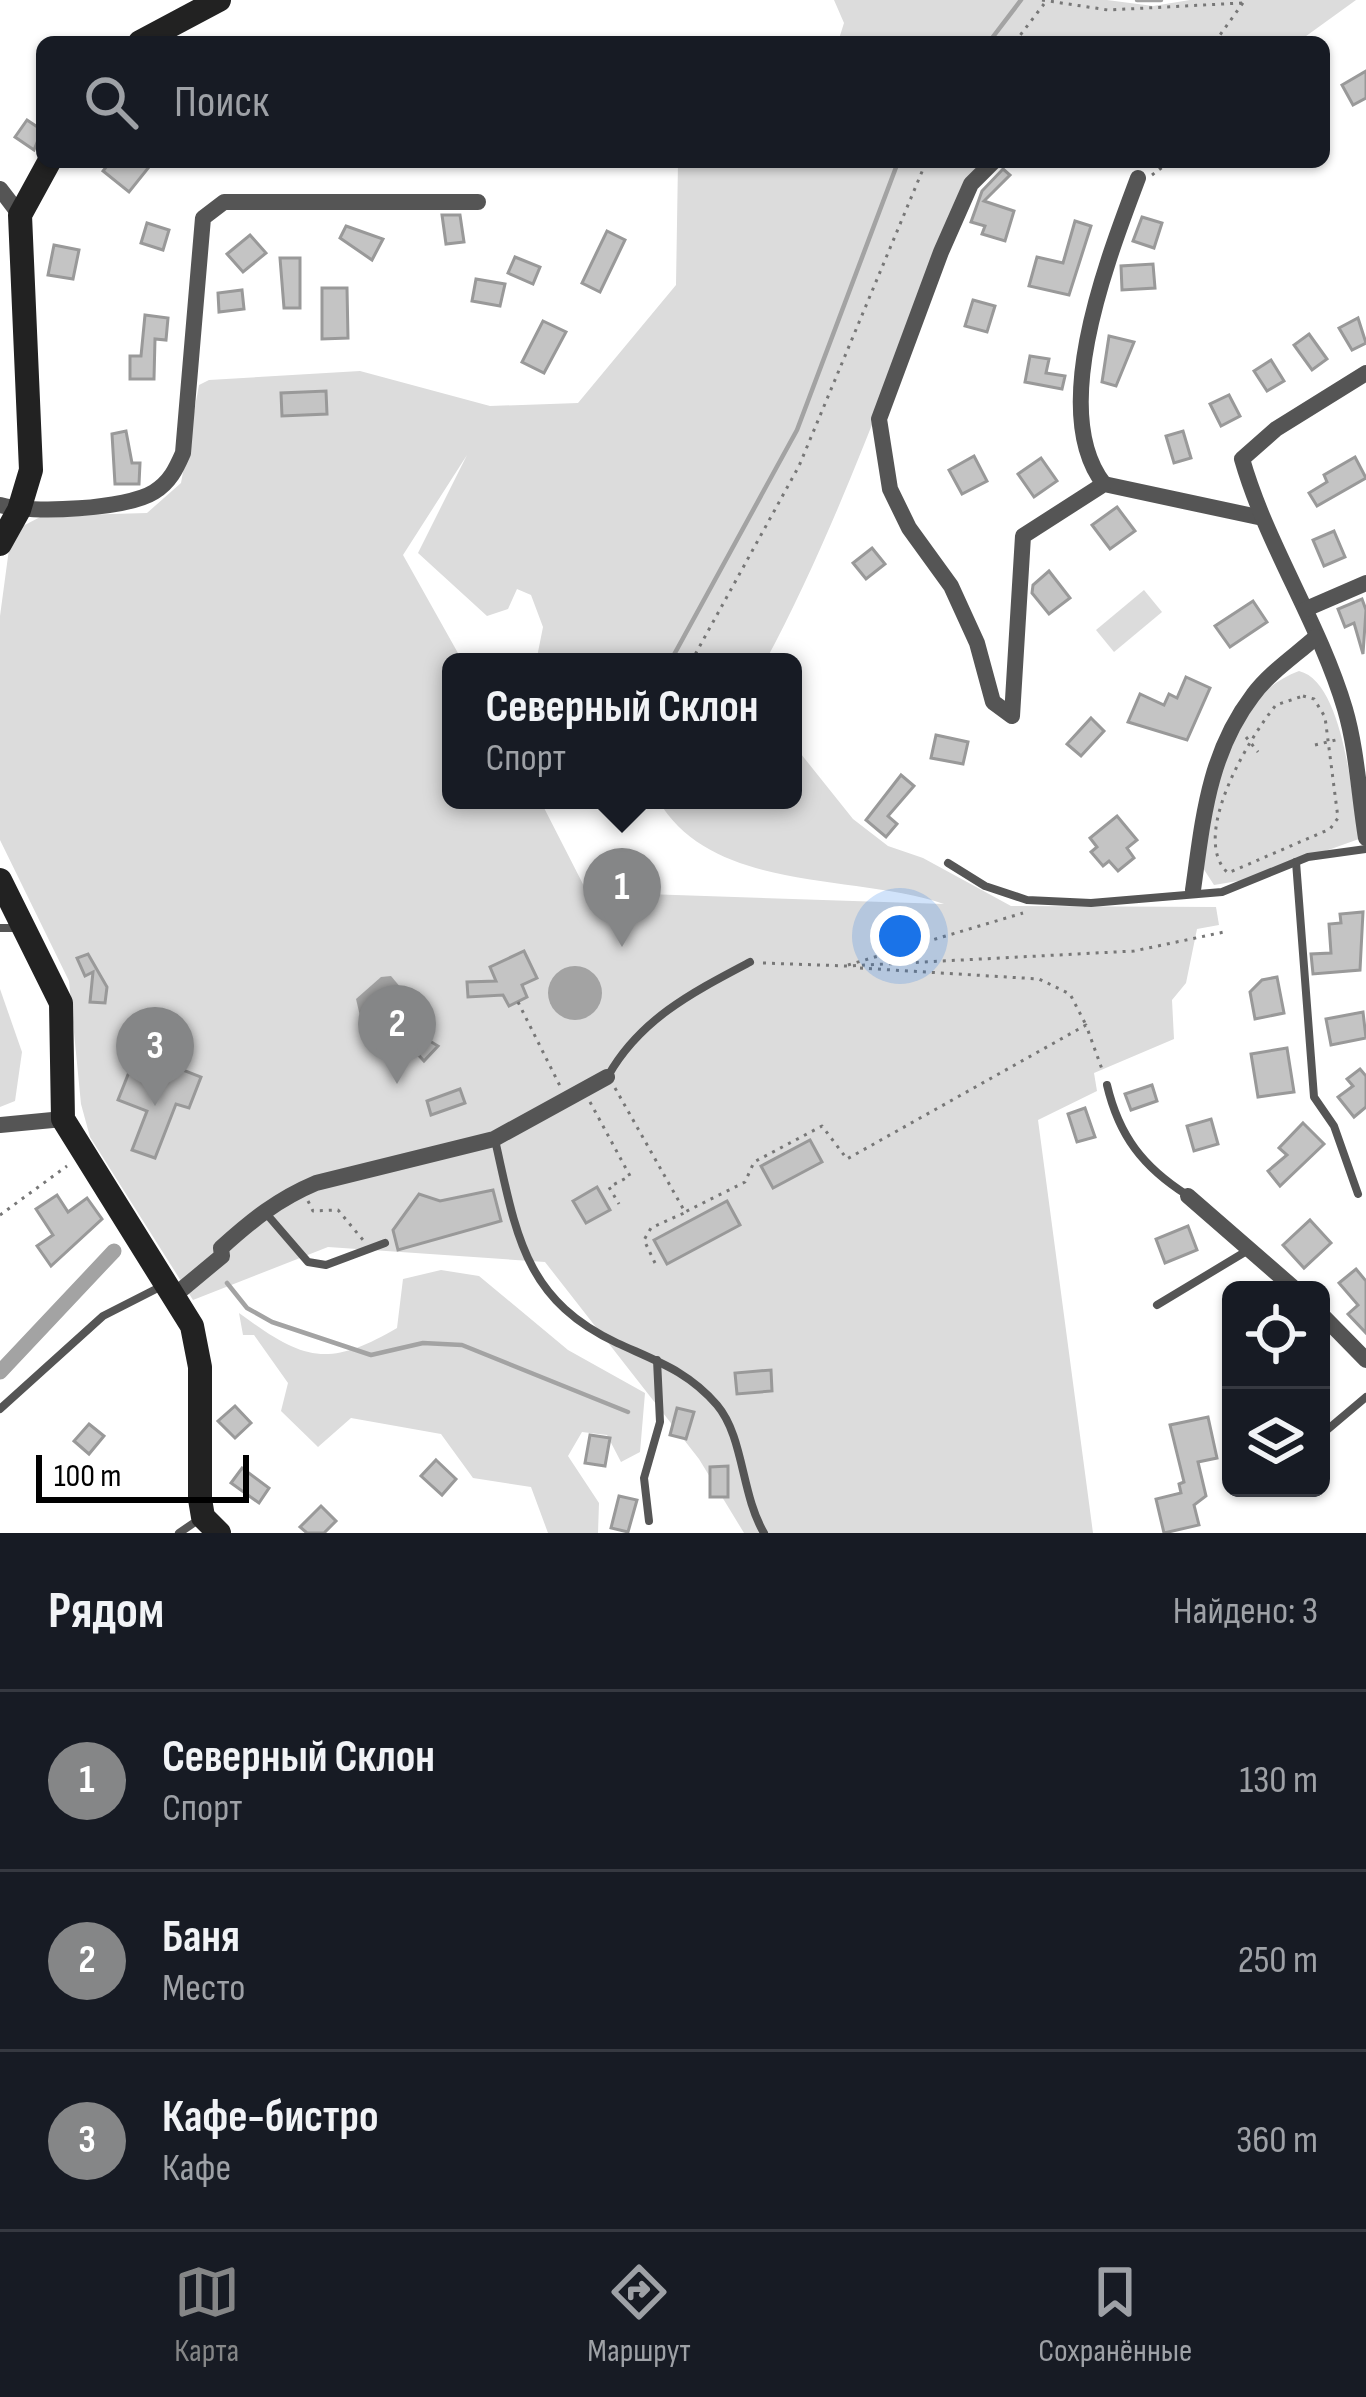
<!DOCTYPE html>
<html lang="ru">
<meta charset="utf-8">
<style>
body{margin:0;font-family:"Sofia Sans Condensed",sans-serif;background:#242831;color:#f1f3f6}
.controls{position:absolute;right:36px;bottom:36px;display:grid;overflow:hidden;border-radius:18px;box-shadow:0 3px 9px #0004}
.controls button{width:108px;height:108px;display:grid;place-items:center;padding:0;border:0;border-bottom:3px solid #363941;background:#171b24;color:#f1f3f6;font:60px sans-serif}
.scale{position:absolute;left:36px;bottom:30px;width:213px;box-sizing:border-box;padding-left:12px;border:6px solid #000;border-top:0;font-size:33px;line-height:42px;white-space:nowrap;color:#000;-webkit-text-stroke:9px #fff;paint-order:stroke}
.you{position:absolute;left:900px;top:936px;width:42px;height:42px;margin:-30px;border:9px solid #fff;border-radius:50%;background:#1a73e8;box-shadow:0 0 0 18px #1a73e833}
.badge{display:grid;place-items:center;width:78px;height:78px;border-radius:50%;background:#858687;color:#fff;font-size:39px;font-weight:700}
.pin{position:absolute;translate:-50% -99px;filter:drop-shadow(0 3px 6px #0008)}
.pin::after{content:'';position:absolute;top:63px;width:42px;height:36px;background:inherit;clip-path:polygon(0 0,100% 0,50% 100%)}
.popup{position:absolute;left:442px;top:653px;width:360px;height:156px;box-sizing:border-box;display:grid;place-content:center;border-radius:18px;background:#171b24;filter:drop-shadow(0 3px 9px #0005);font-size:39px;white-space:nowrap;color:#9ea1a6}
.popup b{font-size:45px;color:#f1f3f6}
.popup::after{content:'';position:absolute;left:50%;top:100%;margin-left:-24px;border:24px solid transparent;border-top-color:#171b24}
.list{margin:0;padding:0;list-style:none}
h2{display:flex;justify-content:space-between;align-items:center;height:156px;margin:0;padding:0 48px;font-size:51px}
h2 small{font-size:39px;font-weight:400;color:#9ea1a6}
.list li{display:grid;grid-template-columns:78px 1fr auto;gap:36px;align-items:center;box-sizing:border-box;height:180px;padding:0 48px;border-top:3px solid #363941}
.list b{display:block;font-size:45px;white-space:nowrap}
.list p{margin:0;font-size:39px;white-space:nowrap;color:#9ea1a6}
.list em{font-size:39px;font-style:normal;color:#9ea1a6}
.icon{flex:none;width:66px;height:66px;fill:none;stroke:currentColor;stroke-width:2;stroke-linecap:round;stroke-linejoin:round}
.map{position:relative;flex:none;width:1366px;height:1533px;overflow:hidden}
.search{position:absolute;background:#171b24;box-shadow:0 3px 9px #0004;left:36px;right:36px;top:36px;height:132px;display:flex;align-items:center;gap:30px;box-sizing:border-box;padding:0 42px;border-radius:18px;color:#9ea1a6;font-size:45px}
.sheet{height:696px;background:#171b24}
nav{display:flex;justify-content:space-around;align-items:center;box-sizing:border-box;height:168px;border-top:3px solid #363941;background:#171b24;font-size:33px;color:#9ea1a6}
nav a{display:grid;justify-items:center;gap:6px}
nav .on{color:#858687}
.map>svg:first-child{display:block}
.green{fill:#dcdcdc}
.water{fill:#a3a3a3}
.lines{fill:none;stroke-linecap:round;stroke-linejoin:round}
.stream{stroke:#a3a3a3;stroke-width:4.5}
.canal{stroke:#a3a3a3;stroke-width:15}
.building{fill:#c4c4c4;stroke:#999;stroke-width:3}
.path{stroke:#777;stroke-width:3;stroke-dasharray:3 6;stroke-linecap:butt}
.lane{stroke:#555;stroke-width:8}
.street{stroke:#555;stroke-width:16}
.secondary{stroke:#222;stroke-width:24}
</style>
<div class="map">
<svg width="1366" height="1533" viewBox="0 0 1366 1533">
<rect width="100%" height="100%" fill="#fff"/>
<g class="green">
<path d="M834,0H1107L1153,6L1190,0H1356L1302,39L1287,42H1087L1077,37L1072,42H838L844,23Z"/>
<path d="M678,162H978C905,327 851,502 765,662H536L543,627L531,595L517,589L508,609L487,616L418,553L467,455L403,555L463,662H451V800H540L587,892L944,904C855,873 713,894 658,800H793V744L853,819L888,846L923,858L1011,906L1216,907L1219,925L1197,929L1186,983L1172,1000L1174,1039L1094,1073L1097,1091L1038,1120L1093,1533H744L699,1459L545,1262L328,1247L193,1300L90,1137L81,1104L69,981L0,840V616L9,549L23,526L42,516L147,513L181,483L199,385L209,380L360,371L490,406L578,403L676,285Z"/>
<path d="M1144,590L1162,612L1114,652L1096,630Z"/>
<path d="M1299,671C1344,682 1352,799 1359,839L1244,880L1214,885L1203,868C1211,800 1223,699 1299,671Z"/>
<path d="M0,989L22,1052L15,1101L0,1107Z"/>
<path d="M441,1270L479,1276L568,1350L645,1393L640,1452L621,1462L607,1435L582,1432L568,1456L599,1503L598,1533H548L531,1487L473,1478L441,1434L351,1418L318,1447L281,1411L288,1383L254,1335H243L239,1313C303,1360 327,1369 397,1328L403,1279Z"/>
</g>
<g class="water">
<circle cx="575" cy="993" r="27"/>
<path d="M391,976L401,988L373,1021L360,1016L356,999L381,977Z"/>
</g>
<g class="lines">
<g class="stream">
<path d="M1137,0H1161"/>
<path d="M989,42L1021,0"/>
<path d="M670,662L797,430L898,162"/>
<path d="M227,1283L247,1308L272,1322L371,1355L423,1343L462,1345L628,1412"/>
</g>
<path class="canal" d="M0,1372L114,1251"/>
</g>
<g class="building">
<path d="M1366,71V98L1353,105L1342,85Z"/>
<path d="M27,120L42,130L34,150L15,137Z"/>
<path d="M110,162H143L149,167L129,192L103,171Z"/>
<path d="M1003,169L1010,175L984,201L1014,211L1005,241L982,234L985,226L971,222L982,191Z"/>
<path d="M442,215H460L464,242L446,244Z"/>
<path d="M1142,217L1162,223L1154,248L1133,241Z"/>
<path d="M1075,221L1091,226L1069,295L1029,286L1037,257L1063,263Z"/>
<path d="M147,223L169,230L163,250L141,243Z"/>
<path d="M346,226L383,239L372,260L340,238Z"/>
<path d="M607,231L625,240L600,292L582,283Z"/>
<path d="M250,235L266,253L243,272L227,254Z"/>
<path d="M54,245L79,250L73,279L48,275Z"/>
<path d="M515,257L540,267L533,284L508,273Z"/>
<path d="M280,258H300V308H284Z"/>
<path d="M1153,264L1155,288L1122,290L1121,266Z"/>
<path d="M476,279L505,284L500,306L472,301Z"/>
<path d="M322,288H347L348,338L322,339Z"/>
<path d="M242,290L244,309L219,312L218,293Z"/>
<path d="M973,300L995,306L987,332L965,326Z"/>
<path d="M145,315L168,318L166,340L155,339L154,379H130V356H141Z"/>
<path d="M1358,318L1366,343L1352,350L1339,328Z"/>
<path d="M543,321L566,332L544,373L522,362Z"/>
<path d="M1309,334L1327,359L1312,370L1294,345Z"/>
<path d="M1109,336L1134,342L1116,386L1102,382Z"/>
<path d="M1030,356L1049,359L1046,373L1065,376L1062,389L1025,382Z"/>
<path d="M1271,360L1284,381L1267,391L1254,371Z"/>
<path d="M326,391L327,414L282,416L281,393Z"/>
<path d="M1229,395L1240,416L1221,426L1210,404Z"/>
<path d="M126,431L132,463H140L139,484H115L112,434Z"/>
<path d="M1183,431L1191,458L1174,463L1166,436Z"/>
<path d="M974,456L987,481L962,494L949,470Z"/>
<path d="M1355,457L1366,478L1317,506L1309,493L1327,482L1324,475Z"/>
<path d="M1041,458L1057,481L1034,497L1018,474Z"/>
<path d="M1117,507L1135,531L1110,549L1092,525Z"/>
<path d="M1334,531L1345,557L1324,566L1313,540Z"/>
<path d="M872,548L885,564L866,579L853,563Z"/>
<path d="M1049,571L1070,598L1049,614L1032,593L1033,585Z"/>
<path d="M1362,599L1366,610L1363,654L1354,623L1345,627L1338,609Z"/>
<path d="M1253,601L1267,622L1230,647L1215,626Z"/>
<path d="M1186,677L1210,688L1187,740L1128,722L1140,694L1164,705L1169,694L1177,698Z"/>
<path d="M1091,718L1104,731L1081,756L1067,744Z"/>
<path d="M936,735L968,742L963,764L931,758Z"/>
<path d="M901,775L914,786L888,816L897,824L886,837L866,820Z"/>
<path d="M1117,816L1137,840L1127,848L1134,858L1118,871L1109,861L1103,866L1091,852L1097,847L1090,838Z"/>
<path d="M1363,912L1360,970L1313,974L1311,954L1331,953L1329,924L1341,923L1340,914Z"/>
<path d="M524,951L537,978L522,985L527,997L509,1006L503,995L468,997L467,982L496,981L490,967Z"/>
<path d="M88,954L107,987L105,1003L90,1002L93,972L85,976L77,958Z"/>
<path d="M1277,977L1284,1013L1255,1019L1250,992L1262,980Z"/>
<path d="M1363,1012L1366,1038L1331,1045L1326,1019Z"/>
<path d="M410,1029L438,1046L424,1061L402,1037Z"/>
<path d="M1287,1048L1294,1092L1258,1097L1251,1054Z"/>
<path d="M137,1052L201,1077L189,1108L176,1104L155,1158L132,1150L147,1111L118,1100Z"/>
<path d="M1360,1069L1366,1076V1107L1354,1117L1338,1097L1353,1086L1347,1079Z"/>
<path d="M1152,1085L1157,1101L1131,1110L1125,1094Z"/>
<path d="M460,1089L465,1103L431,1115L427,1101Z"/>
<path d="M1085,1108L1095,1137L1077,1142L1068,1114Z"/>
<path d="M1211,1119L1218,1144L1194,1151L1187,1126Z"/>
<path d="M1303,1123L1324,1144L1280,1186L1268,1171L1287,1155L1279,1148Z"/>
<path d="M810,1140L822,1162L773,1188L761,1166Z"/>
<path d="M597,1187L610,1210L586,1223L573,1201Z"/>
<path d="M493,1190L501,1221L398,1250L393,1230L419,1194L440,1201Z"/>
<path d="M57,1195L68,1212L87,1198L102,1219L51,1266L37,1246L53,1235L36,1209Z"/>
<path d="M727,1201L740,1225L667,1264L654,1240Z"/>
<path d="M1310,1220L1331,1243L1304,1268L1283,1245Z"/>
<path d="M1188,1226L1197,1250L1165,1263L1156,1239Z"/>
<path d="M1356,1269L1366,1281V1333L1348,1314L1358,1305L1339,1283Z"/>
<path d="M771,1370L772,1391L737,1394L735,1373Z"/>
<path d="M235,1406L251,1423L235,1438L218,1421Z"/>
<path d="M677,1408L694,1412L686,1439L670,1435Z"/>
<path d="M1208,1417L1217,1458L1198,1462L1206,1496L1194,1505L1199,1525L1164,1533L1156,1499L1181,1493L1179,1484L1184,1482L1170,1425Z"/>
<path d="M89,1424L104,1436L89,1454L74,1441Z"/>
<path d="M590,1435L610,1438L605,1466L585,1463Z"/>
<path d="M436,1460L456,1479L442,1495L421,1476Z"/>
<path d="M728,1466V1497H710V1467Z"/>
<path d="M242,1468L269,1488L259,1503L231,1483Z"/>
<path d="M619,1496L637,1500L628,1532L611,1528Z"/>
<path d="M321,1506L336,1521L324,1533H307L300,1527Z"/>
</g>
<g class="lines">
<g class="path">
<path d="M1042,0L1108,10L1242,3"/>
<path d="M1015,42L1044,4"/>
<path d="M1215,42L1245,0"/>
<path d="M1152,175L1169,162"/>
<path d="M691,662L799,466L926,162"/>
<path d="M1303,696L1314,699L1325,717L1338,818L1330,829L1228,873C1189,837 1249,738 1276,705Z"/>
<path d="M1246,737L1258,752"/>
<path d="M1315,745L1336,740"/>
<path d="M763,963L847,966L1134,951L1224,932"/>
<path d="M848,965L1023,913"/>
<path d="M860,968L1039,979L1070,994L1086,1025"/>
<path d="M518,1002L560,1086"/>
<path d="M615,1088L685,1212L745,1182L754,1162L822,1126L847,1159L1086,1025L1103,1072"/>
<path d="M590,1102L630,1176L609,1187L619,1204"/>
<path d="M308,1201L313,1211L338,1210L363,1240"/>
<path d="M0,1215L67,1166"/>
<path d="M655,1263L644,1240L651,1228L684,1213"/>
</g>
<g class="lane">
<path d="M1296,862L1314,1097L1334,1126L1358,1194"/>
<path d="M948,863L985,886L1027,900L1091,903L1222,892L1308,857L1366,849"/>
<path d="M0,928H19"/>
<path d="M608,1076C640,1019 693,992 750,962"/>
<path d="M1107,1085C1119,1136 1143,1167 1187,1195"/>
<path d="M495,1140C516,1232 523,1299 617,1343C656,1361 688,1371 717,1405C744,1437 741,1494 764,1533"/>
<path d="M264,1211L308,1262L326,1265L385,1243"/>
<path d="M1157,1305L1250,1249"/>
<path d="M0,1409L103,1316L160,1287"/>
<path d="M1321,1435L1366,1397"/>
<path d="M649,1521L644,1478L660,1422L657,1360"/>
<path d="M179,1533L201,1518"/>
</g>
<g class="street">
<path d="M993,162L971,184L941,252L879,419L890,489L909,528L951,586L977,643L993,702L1012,716L1023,536L1104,484L1258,517"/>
<path d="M0,189L20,215"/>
<path d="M1366,373L1276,429L1242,459C1267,546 1319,622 1345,709C1357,750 1359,796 1366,838"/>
<path d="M1104,484C1047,411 1109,256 1138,178"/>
<path d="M0,505C32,514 127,509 154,492C170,482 176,469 183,453L203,218L224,202H478"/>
<path d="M1306,609L1366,583"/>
<path d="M1193,890C1203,820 1208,754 1253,695C1269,673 1296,655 1316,637"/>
<path d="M0,1125L63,1119"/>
<path d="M1188,1196L1296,1290"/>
<path d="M175,1295L222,1256L221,1248C252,1220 278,1199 316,1183L494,1139L607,1077"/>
<path d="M1321,1314L1366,1360"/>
</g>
<g class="secondary">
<path d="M140,42L219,0"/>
<path d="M0,544L19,510L31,470L20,215L49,162"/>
<path d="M0,880L61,1003L63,1119L192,1326L200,1367V1499L203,1517L219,1533"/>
</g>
</g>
</svg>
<div class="controls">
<button><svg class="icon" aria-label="locate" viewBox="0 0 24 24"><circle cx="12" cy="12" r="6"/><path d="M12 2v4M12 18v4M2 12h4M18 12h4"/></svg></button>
<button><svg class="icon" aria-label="layers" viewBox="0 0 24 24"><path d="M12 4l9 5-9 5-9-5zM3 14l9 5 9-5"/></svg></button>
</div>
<div class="scale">100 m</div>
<div class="you"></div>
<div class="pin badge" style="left:622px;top:947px">1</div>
<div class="popup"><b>Северный Склон</b>Спорт</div>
<div class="pin badge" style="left:397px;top:1084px">2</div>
<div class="pin badge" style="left:155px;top:1106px">3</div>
<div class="search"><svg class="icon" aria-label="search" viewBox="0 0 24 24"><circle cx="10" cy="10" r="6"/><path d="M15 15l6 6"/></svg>Поиск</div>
</div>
<section class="sheet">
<h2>Рядом<small>Найдено: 3</small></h2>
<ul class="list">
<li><span class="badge">1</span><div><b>Северный Склон</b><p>Спорт</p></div><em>130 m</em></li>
<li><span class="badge">2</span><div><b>Баня</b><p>Место</p></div><em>250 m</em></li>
<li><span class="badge">3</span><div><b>Кафе-бистро</b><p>Кафе</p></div><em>360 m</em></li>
</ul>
</section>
<nav>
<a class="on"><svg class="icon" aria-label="map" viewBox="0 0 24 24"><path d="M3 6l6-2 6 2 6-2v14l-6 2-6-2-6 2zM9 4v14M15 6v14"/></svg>Карта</a>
<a><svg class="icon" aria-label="directions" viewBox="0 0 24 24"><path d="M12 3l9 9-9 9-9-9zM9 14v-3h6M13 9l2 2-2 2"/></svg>Маршрут</a>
<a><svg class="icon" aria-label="saved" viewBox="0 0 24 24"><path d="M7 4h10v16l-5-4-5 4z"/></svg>Сохранённые</a>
</nav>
